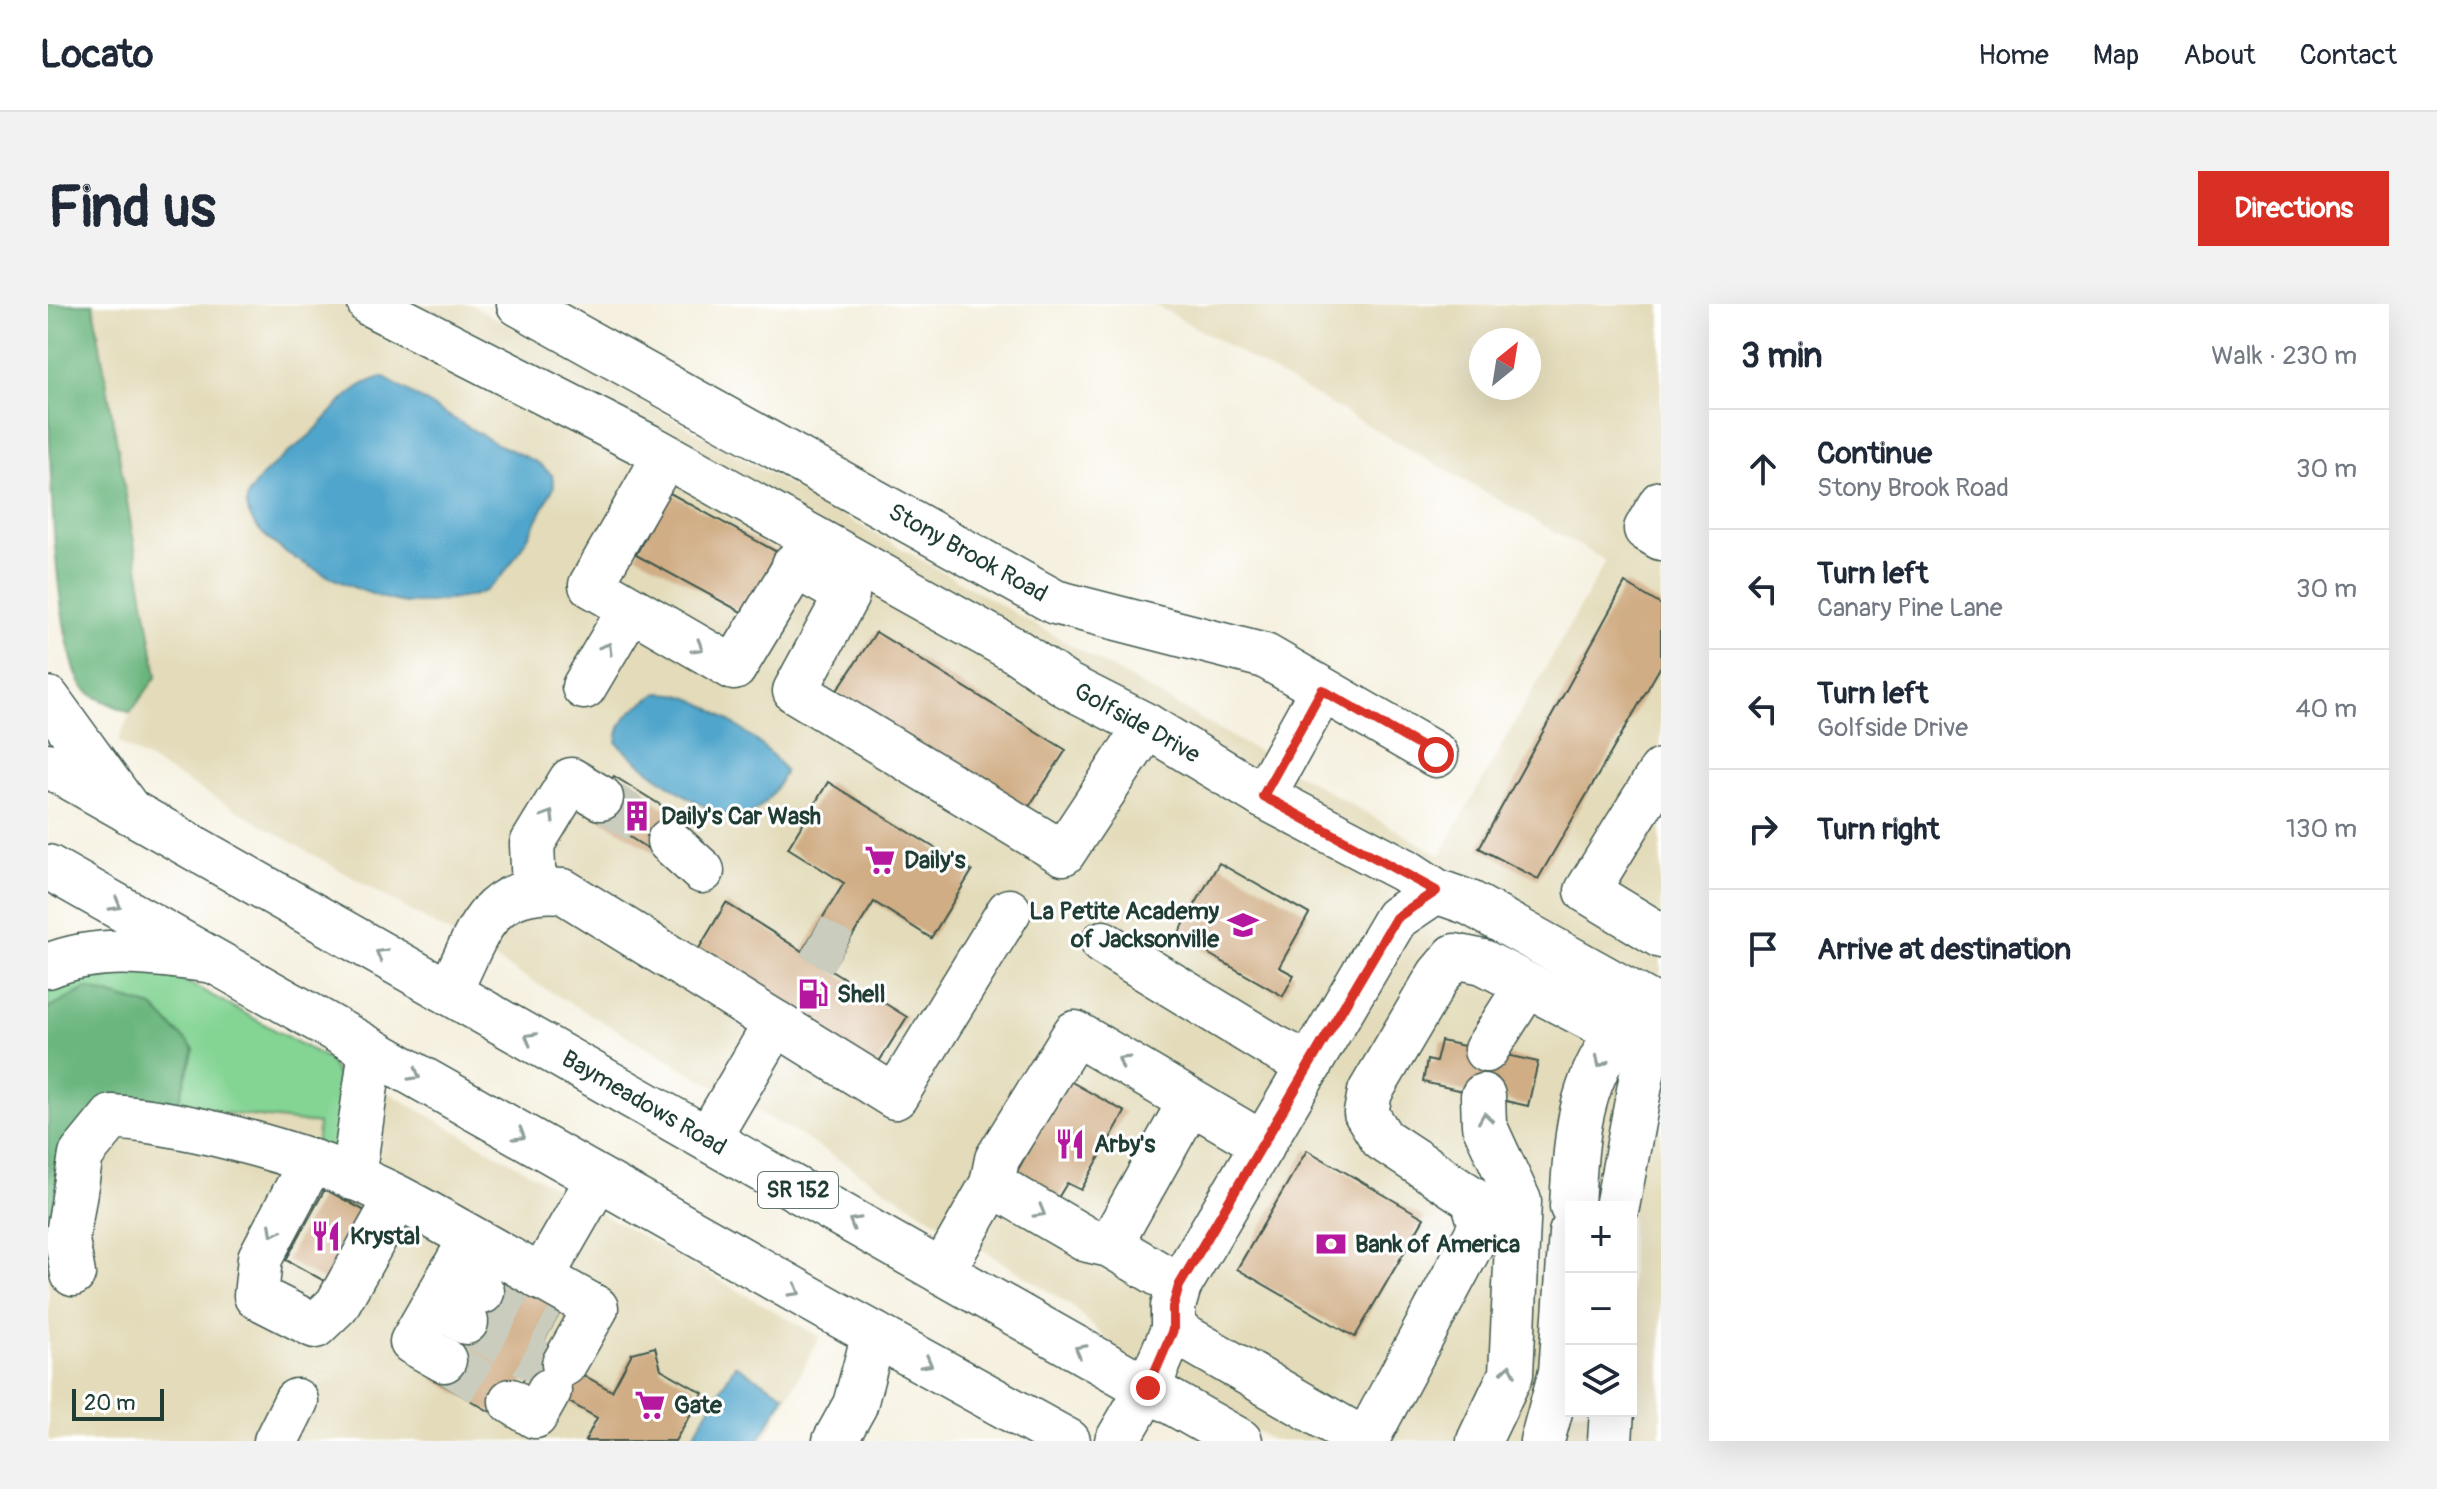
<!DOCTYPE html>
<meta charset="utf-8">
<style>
body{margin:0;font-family:Pangolin,sans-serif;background:#f2f2f3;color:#1f2937}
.controls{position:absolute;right:24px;bottom:24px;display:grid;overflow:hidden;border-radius:0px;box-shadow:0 8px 32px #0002}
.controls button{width:72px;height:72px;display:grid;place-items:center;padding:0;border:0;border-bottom:2px solid #e0e1e3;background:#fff;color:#1f2937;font:40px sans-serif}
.compass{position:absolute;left:1421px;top:24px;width:72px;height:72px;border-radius:50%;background:#fff;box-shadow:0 8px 32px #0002;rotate:30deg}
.scale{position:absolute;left:24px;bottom:20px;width:92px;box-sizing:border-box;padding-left:8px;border:4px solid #1f3d34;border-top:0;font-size:22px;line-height:28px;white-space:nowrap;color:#1f3d34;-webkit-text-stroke:6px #fff;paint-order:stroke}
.stop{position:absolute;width:24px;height:24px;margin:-18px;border:6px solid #d93025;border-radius:50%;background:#fff}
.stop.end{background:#d93025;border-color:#fff;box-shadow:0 2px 8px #0008}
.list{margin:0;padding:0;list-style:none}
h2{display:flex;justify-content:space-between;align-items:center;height:104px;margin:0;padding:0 32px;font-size:34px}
h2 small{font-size:26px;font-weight:400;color:#747a83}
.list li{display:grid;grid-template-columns:52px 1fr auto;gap:24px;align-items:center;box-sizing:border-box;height:120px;padding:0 32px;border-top:2px solid #e0e1e3}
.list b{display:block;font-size:30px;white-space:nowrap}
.list p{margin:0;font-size:26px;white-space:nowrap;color:#747a83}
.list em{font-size:26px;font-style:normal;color:#747a83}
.icon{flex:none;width:44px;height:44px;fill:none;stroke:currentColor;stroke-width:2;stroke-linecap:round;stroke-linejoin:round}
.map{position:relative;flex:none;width:1613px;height:1137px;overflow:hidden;border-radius:0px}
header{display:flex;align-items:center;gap:48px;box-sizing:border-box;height:112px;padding:0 40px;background:#fff;border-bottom:2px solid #e0e1e3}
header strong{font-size:38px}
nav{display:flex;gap:44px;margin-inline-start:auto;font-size:28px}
.intro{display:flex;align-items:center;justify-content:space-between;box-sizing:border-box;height:192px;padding:0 48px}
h1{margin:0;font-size:56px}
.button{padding:20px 36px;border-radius:0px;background:#d93025;color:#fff;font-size:28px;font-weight:700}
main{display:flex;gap:48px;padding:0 48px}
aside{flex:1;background:#fff;border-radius:0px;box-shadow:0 8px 32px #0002}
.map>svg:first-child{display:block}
.built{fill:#e3dbba;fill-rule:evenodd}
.green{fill:#84d494;stroke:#528864;stroke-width:2}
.forest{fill:#6bb67e;stroke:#457a59;stroke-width:2}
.water{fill:#4fa5cb;stroke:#377180;stroke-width:2}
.building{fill:#d0ad85}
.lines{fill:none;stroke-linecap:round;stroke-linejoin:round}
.minor-tunnel{stroke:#caccbd;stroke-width:44;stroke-dasharray:44 22;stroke-linecap:butt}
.minor-casing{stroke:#3f584e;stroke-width:47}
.major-casing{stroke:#3f584e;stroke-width:47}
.highway-casing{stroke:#3f584e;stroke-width:47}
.minor{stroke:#fff;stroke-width:44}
.major{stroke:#fff;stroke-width:44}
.highway{stroke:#fff;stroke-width:44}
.oneway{stroke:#8f9e9a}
.route{stroke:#d93025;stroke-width:10}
.labels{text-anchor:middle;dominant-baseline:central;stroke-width:6;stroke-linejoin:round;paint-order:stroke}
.shield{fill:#fff;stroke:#627771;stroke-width:2}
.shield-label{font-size:22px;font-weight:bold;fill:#1f3d34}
.street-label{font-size:24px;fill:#1f3d34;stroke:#fff}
.poi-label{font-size:24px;font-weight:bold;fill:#1f3d34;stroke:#fff;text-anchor:start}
</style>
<header>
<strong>Locato</strong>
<nav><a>Home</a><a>Map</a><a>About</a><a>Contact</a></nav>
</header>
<div class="intro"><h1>Find us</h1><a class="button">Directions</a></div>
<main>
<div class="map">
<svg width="1613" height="1137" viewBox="0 0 1613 1137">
<rect width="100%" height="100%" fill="#fff"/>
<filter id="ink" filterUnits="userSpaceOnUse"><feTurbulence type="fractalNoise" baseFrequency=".0125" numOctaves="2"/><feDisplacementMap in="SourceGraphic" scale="16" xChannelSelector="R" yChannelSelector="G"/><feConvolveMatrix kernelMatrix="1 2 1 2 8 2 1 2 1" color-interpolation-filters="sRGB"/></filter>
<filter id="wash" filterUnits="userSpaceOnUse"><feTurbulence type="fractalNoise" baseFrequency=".006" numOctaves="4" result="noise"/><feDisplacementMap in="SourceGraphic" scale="32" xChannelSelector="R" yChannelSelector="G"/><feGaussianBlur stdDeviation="1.8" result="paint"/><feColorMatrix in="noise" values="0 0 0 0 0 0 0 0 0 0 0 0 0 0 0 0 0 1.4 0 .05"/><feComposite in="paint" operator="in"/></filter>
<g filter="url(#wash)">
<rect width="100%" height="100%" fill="#f5f0df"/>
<g class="built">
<path d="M45,0H423L1392,551L1558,257L1106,0H1613V1137H1226L1075,1050L1021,1000L756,834L70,438L82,409L109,371ZM1433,36H1481V84H1433ZM1523,903H1583V1107H1523Z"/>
<path d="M280,755L772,1033L716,1137H0V941L20,851L129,803L270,821L268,848L299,788Z"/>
</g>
<path class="green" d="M19,665L123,669L280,755L299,788L298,831L278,850L268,848L270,820L129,803L146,746L106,704L39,684L0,705V674Z"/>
<g class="forest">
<path d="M0,0H45L109,372L82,409C69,402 43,394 34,382C0,320 0,84 0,0Z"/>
<path d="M39,684L105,703L146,745L129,803L57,804L0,941V705Z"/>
</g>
<g class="water">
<path d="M335,73L449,140L489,158L504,171L506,183C491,211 461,279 430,290C416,295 366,301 352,298C314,291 205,245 199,202C195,180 244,147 261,132C285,110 300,81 335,73Z"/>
<path d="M610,389C618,390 627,389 635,392C662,399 723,444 737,467C728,486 713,511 690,512C658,513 592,461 569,439C570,412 589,403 610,389Z"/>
<path d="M687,1061L737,1091L710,1137H642Z"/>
</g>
<g id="blocks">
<g class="building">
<path d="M620,188L729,248L695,309L588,251Z"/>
<path d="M1577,279L1613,301V362L1490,575L1431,544Z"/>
<path d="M828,328L1018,446L976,510L788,388Z"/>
<path d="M566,472L635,515L612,552L543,509Z"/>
<path d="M780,478L924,567L883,634L826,598L783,666L859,713L827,764L647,651L678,599L754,647L796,579L740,544Z"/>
<path d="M1171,559L1261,610L1231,663L1246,671L1235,692L1129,632Z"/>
<path d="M1393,737L1490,758L1480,802L1375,778L1379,756L1388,758Z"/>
<path d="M1020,776L1077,808L1033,886L1019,879L1010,894L967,871Z"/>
<path d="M1259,846L1376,914L1307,1033L1189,965Z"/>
<path d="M277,885L317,907L278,978L238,956Z"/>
<path d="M447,967L514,1005L491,1046L564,1087L584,1049L607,1043L613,1065L655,1089L627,1137H537L549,1114L477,1073L453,1114L385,1075Z"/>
</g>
</g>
</g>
<g filter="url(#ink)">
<use href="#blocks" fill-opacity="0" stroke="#3f584e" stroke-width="2"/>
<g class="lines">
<g class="minor-tunnel">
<path d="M553,494L621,537"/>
<path d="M763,632L794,650"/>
<path d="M434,988L503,1026"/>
<path d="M418,1018L511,1069"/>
<path d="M396,1056L463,1097"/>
</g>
<g class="minor-casing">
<g id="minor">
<path d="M322,0L602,143L968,347L1018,381L1099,422L1215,492L1356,566L1388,587L1422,599L1607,702"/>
<path d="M471,0L1007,298L1217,352L1388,451"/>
<path d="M617,152L543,281L686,364L762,238"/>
<path d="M1613,199L1598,225L1613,234"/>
<path d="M746,261L799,291L747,387L1015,549L1099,422"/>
<path d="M536,383L582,305"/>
<path d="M1613,467L1539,587L1613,632"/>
<path d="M1215,492L1274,386"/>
<path d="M621,537L654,567"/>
<path d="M486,585L484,540L523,476L553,494"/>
<path d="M1055,639L1226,743L1262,761"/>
<path d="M401,688C431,629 437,581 515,587L847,793L961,607"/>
<path d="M1438,746L1478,683"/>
<path d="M660,835L728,719"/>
<path d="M263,858L212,954L208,992L267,1022L289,1001L349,894"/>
<path d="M305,874L323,746"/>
<path d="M944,880L1040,936L1062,941L1131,982"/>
<path d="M1524,903C1527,848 1529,792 1560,744C1569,730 1589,718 1602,706"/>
<path d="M1569,903L1607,702"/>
<path d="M1062,941L1142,798"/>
<path d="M894,968L944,880L949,855L1027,729L1215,840"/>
<path d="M25,970L19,936L33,851L64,813C148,819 275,855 351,894C417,929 482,968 548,1004L516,1060"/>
<path d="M403,970L434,988"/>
<path d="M493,974L550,875"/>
<path d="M386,1000L418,1018"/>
<path d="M396,1056L364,1038L423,935"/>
<path d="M463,1097L487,1112L501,1087"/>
<path d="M1316,1136L1125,1026V1003L1131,982L1348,614L1388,587"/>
<path d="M228,1137L248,1097"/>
<path d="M787,1137L807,1101L826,1030"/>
<path d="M1069,1137L1100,1084L1125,1026"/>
<path d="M1318,1137L1433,922L1425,895L1334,835L1318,809L1322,788L1391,671L1407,652L1435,658L1550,718L1607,702"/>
<path d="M1431,1137L1463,1070L1471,897L1436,821L1435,792"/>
<path d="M1494,1137L1513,1068L1523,929"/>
<path d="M1562,1137L1564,1107"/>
</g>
</g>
<g class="major-casing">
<g id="major">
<path d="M0,461L1192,1137"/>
<path d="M0,563L786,1008L1020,1137"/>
</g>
</g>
<g class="highway-casing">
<g id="highway">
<path d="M0,395L82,508"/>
<path d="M0,662C53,640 110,650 165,657"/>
</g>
</g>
<use href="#minor" class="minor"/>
<use href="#major" class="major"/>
<use href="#highway" class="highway"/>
</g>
<defs><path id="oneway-chevron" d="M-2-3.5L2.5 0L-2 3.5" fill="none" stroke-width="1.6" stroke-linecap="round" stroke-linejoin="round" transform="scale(2)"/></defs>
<g class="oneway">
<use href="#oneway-chevron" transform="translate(650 343) rotate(30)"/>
<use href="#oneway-chevron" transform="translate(559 344) rotate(-59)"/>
<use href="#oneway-chevron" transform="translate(501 512) rotate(-59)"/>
<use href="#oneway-chevron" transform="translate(68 601) rotate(30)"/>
<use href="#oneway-chevron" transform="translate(333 650) rotate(-150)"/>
<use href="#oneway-chevron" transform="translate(482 734) rotate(-150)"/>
<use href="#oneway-chevron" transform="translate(1075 757) rotate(-149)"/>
<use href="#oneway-chevron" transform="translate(1553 758) rotate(116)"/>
<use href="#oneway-chevron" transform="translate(367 771) rotate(30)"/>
<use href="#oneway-chevron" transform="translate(1437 814) rotate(-98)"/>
<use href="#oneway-chevron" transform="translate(472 831) rotate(30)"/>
<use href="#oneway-chevron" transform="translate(992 908) rotate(30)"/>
<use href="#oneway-chevron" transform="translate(806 918) rotate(-150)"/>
<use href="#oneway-chevron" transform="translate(226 927) rotate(118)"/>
<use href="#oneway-chevron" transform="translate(747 987) rotate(30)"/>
<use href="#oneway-chevron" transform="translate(1032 1046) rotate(-150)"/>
<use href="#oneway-chevron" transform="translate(879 1059) rotate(29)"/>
<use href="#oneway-chevron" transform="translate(1461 1066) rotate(-80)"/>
</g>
</g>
<g class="lines" filter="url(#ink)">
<path class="route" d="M1100,1084L1125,1026V1003L1131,982L1348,614L1388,587L1215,492L1274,386L1388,451"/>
</g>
<defs>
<g id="building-bare" transform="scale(2.4)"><path d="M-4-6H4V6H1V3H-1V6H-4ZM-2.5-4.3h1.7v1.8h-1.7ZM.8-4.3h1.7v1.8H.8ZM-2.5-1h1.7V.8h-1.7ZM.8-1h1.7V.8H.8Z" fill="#b5179e" stroke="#fff" stroke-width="2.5" paint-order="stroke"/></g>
<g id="supermarket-bare" transform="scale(2.4)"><path d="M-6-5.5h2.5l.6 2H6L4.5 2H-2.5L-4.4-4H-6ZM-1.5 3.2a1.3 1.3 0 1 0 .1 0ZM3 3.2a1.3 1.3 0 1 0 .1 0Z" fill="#b5179e" stroke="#fff" stroke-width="2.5" paint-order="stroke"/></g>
<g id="school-bare" transform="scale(2.4)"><path d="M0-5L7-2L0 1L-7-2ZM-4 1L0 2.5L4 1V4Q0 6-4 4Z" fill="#b5179e" stroke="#fff" stroke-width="2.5" paint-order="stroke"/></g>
<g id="fuel-bare" transform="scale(2.4)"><path d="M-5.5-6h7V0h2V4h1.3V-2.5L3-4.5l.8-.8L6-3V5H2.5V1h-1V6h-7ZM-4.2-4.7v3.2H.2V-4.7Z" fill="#b5179e" stroke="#fff" stroke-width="2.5" paint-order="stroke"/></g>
<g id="restaurant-bare" transform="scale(2.4)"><path d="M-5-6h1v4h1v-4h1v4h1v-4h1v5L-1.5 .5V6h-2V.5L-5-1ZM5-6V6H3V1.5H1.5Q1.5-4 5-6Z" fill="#b5179e" stroke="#fff" stroke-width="2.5" paint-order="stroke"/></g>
<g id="bank-bare" transform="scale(2.4)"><path d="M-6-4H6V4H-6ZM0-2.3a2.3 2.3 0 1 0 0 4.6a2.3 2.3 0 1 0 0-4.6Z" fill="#b5179e" stroke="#fff" stroke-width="2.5" paint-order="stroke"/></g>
</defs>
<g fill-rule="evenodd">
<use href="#building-bare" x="589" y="512"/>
<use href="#supermarket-bare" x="832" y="556"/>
<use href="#school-bare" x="1195" y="621"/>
<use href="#fuel-bare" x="765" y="690"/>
<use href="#restaurant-bare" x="1022" y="840"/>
<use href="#restaurant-bare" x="278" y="932"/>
<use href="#bank-bare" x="1283" y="940"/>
<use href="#supermarket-bare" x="602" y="1101"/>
</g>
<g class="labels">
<rect class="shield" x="710" y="868" width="80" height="36" rx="6"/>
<g class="shield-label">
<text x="750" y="886">SR 152</text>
</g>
<g class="street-label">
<text transform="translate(920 249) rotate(29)">Stony Brook Road</text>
<text transform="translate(1089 419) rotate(29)">Golfside Drive</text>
<text transform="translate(596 799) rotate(30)">Baymeadows Road</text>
</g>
<g class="poi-label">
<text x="613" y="512">Daily's Car Wash</text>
<text x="856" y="556">Daily's</text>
<text x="1171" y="607" text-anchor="end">La Petite Academy<tspan x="1171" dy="28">of Jacksonville</tspan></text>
<text x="789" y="690">Shell</text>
<text x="1046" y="840">Arby's</text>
<text x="302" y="932">Krystal</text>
<text x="1307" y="940">Bank of America</text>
<text x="626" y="1101">Gate</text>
</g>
</g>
</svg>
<div class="controls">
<button>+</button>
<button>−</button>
<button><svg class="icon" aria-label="layers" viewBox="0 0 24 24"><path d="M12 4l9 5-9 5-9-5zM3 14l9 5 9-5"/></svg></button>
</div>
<svg class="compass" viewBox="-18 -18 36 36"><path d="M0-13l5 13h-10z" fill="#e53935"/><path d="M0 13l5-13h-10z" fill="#747a83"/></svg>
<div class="scale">20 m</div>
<div class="stop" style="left:1388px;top:451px"></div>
<div class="stop end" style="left:1100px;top:1084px"></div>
</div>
<aside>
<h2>3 min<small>Walk · 230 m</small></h2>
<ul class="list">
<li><svg class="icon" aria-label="ahead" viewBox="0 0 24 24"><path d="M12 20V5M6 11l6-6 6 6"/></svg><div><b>Continue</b><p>Stony Brook Road</p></div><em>30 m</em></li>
<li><svg class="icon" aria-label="left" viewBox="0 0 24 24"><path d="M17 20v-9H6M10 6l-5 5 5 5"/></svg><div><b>Turn left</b><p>Canary Pine Lane</p></div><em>30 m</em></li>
<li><svg class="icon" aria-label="left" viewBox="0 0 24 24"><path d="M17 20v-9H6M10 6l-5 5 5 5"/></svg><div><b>Turn left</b><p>Golfside Drive</p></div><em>40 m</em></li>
<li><svg class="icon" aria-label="right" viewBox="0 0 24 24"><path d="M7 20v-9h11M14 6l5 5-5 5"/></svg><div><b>Turn right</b></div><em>130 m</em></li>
<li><svg class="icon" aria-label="arrive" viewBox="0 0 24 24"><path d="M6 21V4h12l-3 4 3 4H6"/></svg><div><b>Arrive at destination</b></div></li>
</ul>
</aside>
</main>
